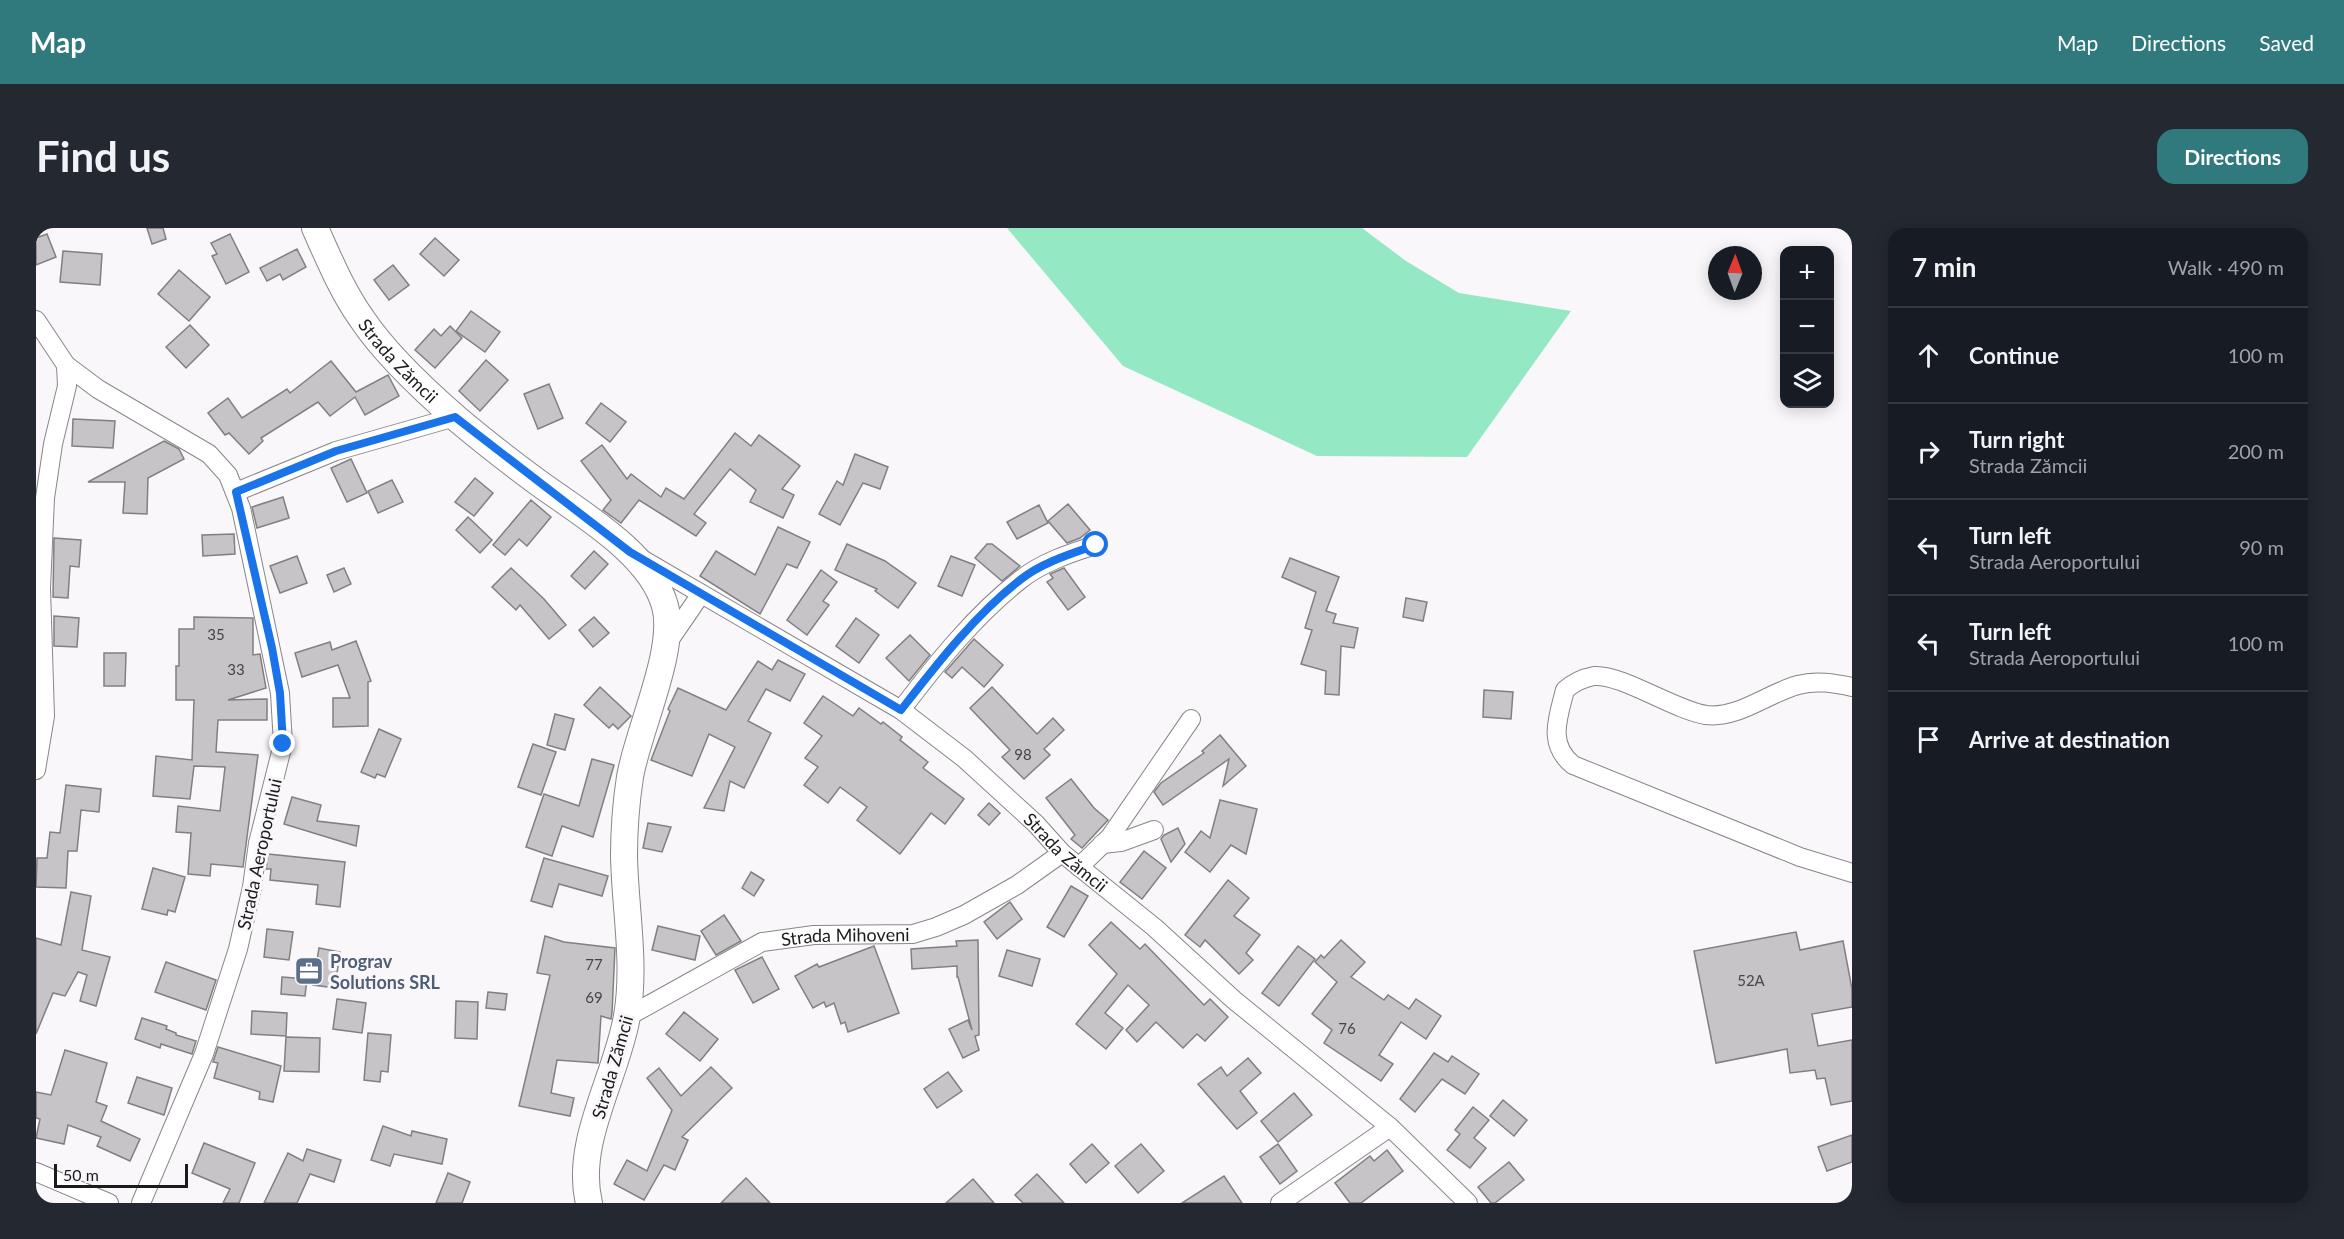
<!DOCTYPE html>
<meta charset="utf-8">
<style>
body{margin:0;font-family:Lato,sans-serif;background:#242831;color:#f1f3f6}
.controls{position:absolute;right:18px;top:18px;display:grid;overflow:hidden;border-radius:12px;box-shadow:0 3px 15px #0003}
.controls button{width:54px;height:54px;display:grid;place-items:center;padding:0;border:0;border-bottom:2px solid #363941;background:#171b24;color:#f1f3f6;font:30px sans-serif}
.compass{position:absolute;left:1672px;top:18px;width:54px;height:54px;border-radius:50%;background:#171b24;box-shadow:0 3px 15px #0003;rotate:1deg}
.scale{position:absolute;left:18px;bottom:15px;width:134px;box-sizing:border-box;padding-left:6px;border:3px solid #1c1b1c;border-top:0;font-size:16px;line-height:21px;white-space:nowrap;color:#1c1b1c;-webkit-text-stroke:4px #f9f7fa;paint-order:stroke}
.stop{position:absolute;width:18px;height:18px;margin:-14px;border:4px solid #1a73e8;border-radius:50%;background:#fff}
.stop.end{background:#1a73e8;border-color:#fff;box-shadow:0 2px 6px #0008}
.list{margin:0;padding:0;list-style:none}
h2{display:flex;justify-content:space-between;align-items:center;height:78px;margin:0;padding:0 24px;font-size:26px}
h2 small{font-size:20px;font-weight:400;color:#9ea1a6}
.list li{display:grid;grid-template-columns:39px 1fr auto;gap:18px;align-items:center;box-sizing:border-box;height:96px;padding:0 24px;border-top:2px solid #363941}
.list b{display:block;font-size:22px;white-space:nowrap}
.list p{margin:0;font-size:20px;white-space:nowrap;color:#9ea1a6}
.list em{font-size:20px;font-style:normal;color:#9ea1a6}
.icon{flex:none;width:33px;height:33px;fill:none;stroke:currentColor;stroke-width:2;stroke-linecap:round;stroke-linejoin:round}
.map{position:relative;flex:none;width:1816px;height:975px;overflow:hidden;border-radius:18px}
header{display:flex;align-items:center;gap:36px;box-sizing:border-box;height:84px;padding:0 30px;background:#30797c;color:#fff}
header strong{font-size:28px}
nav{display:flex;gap:33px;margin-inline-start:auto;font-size:21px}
.intro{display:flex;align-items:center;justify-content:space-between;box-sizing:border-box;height:144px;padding:0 36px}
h1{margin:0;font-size:42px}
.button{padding:15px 27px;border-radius:18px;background:#30797c;color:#fff;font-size:21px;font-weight:700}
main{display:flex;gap:36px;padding:0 36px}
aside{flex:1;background:#171b24;border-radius:18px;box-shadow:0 3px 15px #0003}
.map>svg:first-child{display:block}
.green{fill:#95e8c4}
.building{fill:#c7c4c7;stroke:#817f82;stroke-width:1.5}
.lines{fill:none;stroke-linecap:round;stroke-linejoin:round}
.minor-casing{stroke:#898689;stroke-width:20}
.secondary-casing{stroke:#898689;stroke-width:28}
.minor{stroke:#fff;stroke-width:18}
.secondary{stroke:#fff;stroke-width:26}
.route{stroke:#1a73e8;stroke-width:8}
.labels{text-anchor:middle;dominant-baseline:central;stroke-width:6;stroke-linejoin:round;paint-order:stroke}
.number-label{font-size:15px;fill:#474547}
.street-label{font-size:18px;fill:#1c1b1c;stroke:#f9f7fa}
.service-label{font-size:18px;font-weight:bold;fill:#4e5e75;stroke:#f9f7fa;text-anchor:start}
</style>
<header>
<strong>Map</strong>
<nav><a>Map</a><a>Directions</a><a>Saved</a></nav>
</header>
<div class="intro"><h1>Find us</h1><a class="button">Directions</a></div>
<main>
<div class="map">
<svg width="1816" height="975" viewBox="0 0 1816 975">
<rect width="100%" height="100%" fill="#f9f7fa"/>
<path class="green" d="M971,0H1326L1370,33L1423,65L1535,83L1431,229L1281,228L1087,138Z"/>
<g class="building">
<path d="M111,0H127L130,11L116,16Z"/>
<path d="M11,6L20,29L0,37V10Z"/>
<path d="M194,6L213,44L190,56L176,28L181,26L175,15Z"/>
<path d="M399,10L423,32L408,48L384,26Z"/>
<path d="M261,21L270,39L247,52L244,46L231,53L224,40Z"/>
<path d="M27,23L66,26L64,57L24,54Z"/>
<path d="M357,37L373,57L353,72L338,52Z"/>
<path d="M143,42L174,69L153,93L122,66Z"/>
<path d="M435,83L464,104L449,124L420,103Z"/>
<path d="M154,97L173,117L150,140L130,119Z"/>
<path d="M414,98L426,110L399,140L379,122L398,101L405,108Z"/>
<path d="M450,132L472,152L444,183L423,163Z"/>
<path d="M295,133L320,164L352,147L363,168L329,187L319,169L294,188L282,174L225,210L227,213L213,226L193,205L189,207L172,185L192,170L206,190L251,161L254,165Z"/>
<path d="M513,156L527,190L502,201L488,166Z"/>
<path d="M565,175L590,194L574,214L550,195Z"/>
<path d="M37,191L79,193L77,220L36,218Z"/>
<path d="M699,205L715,218L723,207L764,238L746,261L758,267L747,290L714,274L720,262L694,241L658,286L670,295L660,308L603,272L585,295L567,282L575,272L545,233L566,217L591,251L595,246L625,269L630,260L648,271Z"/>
<path d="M128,213L143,221L148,231L112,250L111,286L87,285L89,254H52Z"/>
<path d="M819,226L852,239L844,261L827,255L804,297L783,286L801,253L807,257Z"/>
<path d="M315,231L331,265L311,274L295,240Z"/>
<path d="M439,250L457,265L438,288L419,274Z"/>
<path d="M356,252L367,274L342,285L332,263Z"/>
<path d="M247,269L253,290L221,300L216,279Z"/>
<path d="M495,272L515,289L491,318L483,311L469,327L457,317Z"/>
<path d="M1032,276L1054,302L1044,310L1031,315L1012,293Z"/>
<path d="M1003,277L1012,295L981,311L971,294Z"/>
<path d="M432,289L456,312L444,325L420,302Z"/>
<path d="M742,299L774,314L761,340L751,336L724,386L664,348L680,323L719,347Z"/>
<path d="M198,306L199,326L167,328L166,307Z"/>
<path d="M18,310L45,312L43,339L34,338L32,370L17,369Z"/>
<path d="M811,316L849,333L880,355L862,380L839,363L841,361L799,342Z"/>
<path d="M951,316H956L984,338L966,353L939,330Z"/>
<path d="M558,323L572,336L549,361L535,348Z"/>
<path d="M261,328L271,355L244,365L234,338Z"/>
<path d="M915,328L939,337L926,368L902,358Z"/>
<path d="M1254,330L1303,349L1290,383L1300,386L1297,395L1322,400L1318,420L1305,418L1303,467L1289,466L1290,443L1265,436L1276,402L1269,400L1280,364L1246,349Z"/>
<path d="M308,340L315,356L298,364L291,347Z"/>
<path d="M475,340L508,371L530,397L513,411L484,377L480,382L456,359Z"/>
<path d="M1028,340L1049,369L1032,382L1011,354L1017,350L1014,346Z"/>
<path d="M785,342L801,354L787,373L793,377L771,407L751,392Z"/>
<path d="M1370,370L1391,374L1387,393L1367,389Z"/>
<path d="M18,388L43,390L41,419L18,418Z"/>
<path d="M158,389L217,390V427L224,426L230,460L192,472L231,471V492H182L180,524L222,527L207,639L175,636L174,648L152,646L155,605L140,604L142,578L184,583L189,539L158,538L154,571L117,568L120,528L156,532L158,472H140V438H143V401H158Z"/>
<path d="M558,389L573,405L557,419L543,402Z"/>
<path d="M820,390L843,407L823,435L800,418Z"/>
<path d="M874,407L894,427L873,453L850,430Z"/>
<path d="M938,411L967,437L948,459L926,439L916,450L909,444Z"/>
<path d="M320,413L335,453L332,454V498L297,499V470H314L302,437L266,449L259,425L294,414L296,422Z"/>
<path d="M68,425H90L89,458H68Z"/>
<path d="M742,432L769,446L754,473L730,461L712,493L735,505L708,560L694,553L688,583L668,580L699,519L673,506L656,548L615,532L634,483L632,481L642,460L690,482L722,433L736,442Z"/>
<path d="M564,459L595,488L582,501L577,496L573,500L548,477Z"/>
<path d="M956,459L1001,506L1017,490L1028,502L1008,521L1014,527L988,551L966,529L974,522L934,480Z"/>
<path d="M1448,462L1477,464L1475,491L1447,489Z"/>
<path d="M787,468L817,488L823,480L845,496L847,494L866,509L864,512L892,534L887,540L928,571L909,596L895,585L864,626L821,592L831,579L804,559L792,575L768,557L782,539L769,530L786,508L768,495Z"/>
<path d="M519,486L538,491L529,522L511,517Z"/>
<path d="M343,501L365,511L349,549L341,546L339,550L325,544Z"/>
<path d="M1184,507L1210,538L1187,558L1193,531L1127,577L1118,564L1125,555L1168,525L1166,523Z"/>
<path d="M497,516L520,524L505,567L482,559Z"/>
<path d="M556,531L578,537L557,609L526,598L516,628L490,619L508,566L543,578Z"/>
<path d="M1035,551L1058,580L1072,592L1046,620L1035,611L1039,607L1010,570Z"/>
<path d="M30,557L65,561L63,584L45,582L41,623H32L30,660L0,659L1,630H11L14,604L24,605Z"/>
<path d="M256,569L285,577L281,593L323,598L320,618L248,596Z"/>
<path d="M1184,572L1221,581L1210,626L1195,617L1174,644L1149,624L1165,603L1174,610Z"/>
<path d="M953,575L964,585L953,597L942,587Z"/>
<path d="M612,595L635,599L626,624L607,620Z"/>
<path d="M1142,600L1149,616L1135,634L1125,611L1128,607Z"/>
<path d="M1108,623L1130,640L1106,671L1084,654Z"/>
<path d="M232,626L309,634L304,679L280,676L282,657L234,652L235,641H230Z"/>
<path d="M508,630L572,648L566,668L523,656L516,679L495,673Z"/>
<path d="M117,640L149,649L139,684L132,682L131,687L106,681Z"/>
<path d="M715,644L728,652L718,668L706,660Z"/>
<path d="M1192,652L1213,670L1198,688L1224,707L1210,725L1217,732L1203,746L1169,712L1164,719L1149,707Z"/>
<path d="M1035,658L1052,668L1028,709L1011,699Z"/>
<path d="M35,664L55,668L46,722L74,729L60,778L44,773L51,747L42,744L29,768L17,765L0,806V710L25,717Z"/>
<path d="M974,674L986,691L961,711L948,694Z"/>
<path d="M688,687L705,713L680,727L665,703Z"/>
<path d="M1075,694L1104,721L1109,716L1168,777L1174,771L1192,789L1169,813L1161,806L1147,820L1120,794L1101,814L1090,802L1113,777L1092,757L1069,785L1087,800L1070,821L1040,796L1081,746L1053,717Z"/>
<path d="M622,698L664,708L659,732L616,722Z"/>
<path d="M231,701L257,704L253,732L228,729Z"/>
<path d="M1760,704L1764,722L1807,713L1816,761V779L1776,786L1782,818L1816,812V873L1795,877L1789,850L1781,851L1779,842L1754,845L1751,821L1680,835L1658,723Z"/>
<path d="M509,708L528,714L579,720L576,785L575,791L565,788L562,835L521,832L515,865L538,870L534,888L483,878L514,747L501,745Z"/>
<path d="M942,712L943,807L939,808L943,822L927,830L913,801L932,792L936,802L922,749H921V738L876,741L875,721L921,718L920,713Z"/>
<path d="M1305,712L1329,734L1315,749L1348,772L1352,767L1373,781L1380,771L1405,788L1390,811L1365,794L1343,827L1357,836L1345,853L1288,815L1296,802L1276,786L1301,754L1279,734L1285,727L1288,730Z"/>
<path d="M838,718L863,785L812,804L809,794L805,796L798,775L790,779L788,774L777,780L759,748L781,736L783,739Z"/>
<path d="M1262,718L1279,731L1243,778L1226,765Z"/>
<path d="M283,720L304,724L299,760L277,757Z"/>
<path d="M971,722L1004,731L996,758L963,748Z"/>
<path d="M726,729L743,761L717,775L699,742Z"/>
<path d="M130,734L180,752L170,782L119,764Z"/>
<path d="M246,749L271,751L269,768L245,766Z"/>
<path d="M452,764L471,766L469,782L450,780Z"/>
<path d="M301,771L330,775L326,805L297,801Z"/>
<path d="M420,773L442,774L441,811L419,810Z"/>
<path d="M216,783L251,785L250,808L215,806Z"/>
<path d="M648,784L682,811L664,833L630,806Z"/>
<path d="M106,790L131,798L130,801L140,805V807L160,813L156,826L125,816L124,820L99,811Z"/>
<path d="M332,805L355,807L352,844L345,843L344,854L328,852Z"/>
<path d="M250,809L284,810L283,844L248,843Z"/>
<path d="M182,819L245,838L237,874L223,871L224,864L178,850L182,835L177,834Z"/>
<path d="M29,822L71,835L60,874L71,878L65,893L104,911L94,933L61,918L65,909L32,897L28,916L0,910L4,891L0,890V864L15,867Z"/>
<path d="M1398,825L1412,834L1416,828L1443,846L1429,866L1406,851L1379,884L1364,871Z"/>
<path d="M1212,830L1225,845L1204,863L1221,885L1201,901L1162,856L1185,839L1191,848Z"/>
<path d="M675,839L696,860L646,909L652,912L639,942L628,937L608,972L578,956L591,932L611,943L636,882L611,850L623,840L645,868Z"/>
<path d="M912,844L926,863L901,880L888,861Z"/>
<path d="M101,849L136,860L128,887L92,875Z"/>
<path d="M1258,865L1276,887L1242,914L1225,893Z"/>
<path d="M1467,872L1491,892L1478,908L1454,888Z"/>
<path d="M1437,879L1453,892L1438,910L1450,920L1434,940L1411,922L1424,906L1419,902Z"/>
<path d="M347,898L375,908L376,903L411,911L406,936L358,926L354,938L335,932Z"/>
<path d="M1816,907V934L1791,943L1782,919Z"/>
<path d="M168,915L219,935L203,975H187L194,961L156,945Z"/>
<path d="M1056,916L1073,935L1050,955L1034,936Z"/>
<path d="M1105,916L1128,943L1102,965L1079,938Z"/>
<path d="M1242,916L1261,943L1244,956L1224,929Z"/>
<path d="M271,921L305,932L298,954L274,946L261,975H228L252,925L267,933Z"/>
<path d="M1351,922L1367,943L1325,975H1314L1299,955L1334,928L1338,933Z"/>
<path d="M1473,934L1488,952L1459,975H1455L1442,959Z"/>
<path d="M412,945L434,954L426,975H400Z"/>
<path d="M1001,946L1028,975H987L979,967Z"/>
<path d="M1188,948L1206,975H1146Z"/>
<path d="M710,950L734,975H685Z"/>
<path d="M937,951L958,975H910Z"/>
</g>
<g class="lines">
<g class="minor-casing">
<g id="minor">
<path d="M0,92L30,137L62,161L173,226L192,247L205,280L244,465L247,516L222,615L216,659L202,721L168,826L105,975"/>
<path d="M200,264L300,223L419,189"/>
<path id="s1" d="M604,330L865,482L929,531L1000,596L1026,625L1118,699L1198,772L1354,899L1432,975"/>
<path d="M630,417L665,366"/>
<path d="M1816,459C1798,455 1780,452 1762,457C1732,465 1702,491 1670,487C1638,482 1586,446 1558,448C1547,450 1537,455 1529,462C1522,490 1511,516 1537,537L1764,629L1816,645"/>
<path d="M865,482C900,436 938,388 984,352C1005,335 1034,325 1060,317"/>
<path d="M0,542L9,488L5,360L9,270L17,216L31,158L30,137"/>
<path d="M1066,616L1085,614L1118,602"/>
<path d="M1043,639L1074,609L1155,491"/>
<path id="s2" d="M591,789L726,714L778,707L877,706L900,699L928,687L981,657L1026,625"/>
<path d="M0,944L73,975"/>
<path d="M1244,975L1354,899"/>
</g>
</g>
<g class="secondary-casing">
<g id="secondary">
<path id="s3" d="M279,0C293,31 306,63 326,91C348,124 389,163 420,190C446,212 473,233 500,253C542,284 615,325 629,378C641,421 602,502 594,549C590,575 588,602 588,628C589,681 600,735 591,788C581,848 538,914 553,975"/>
</g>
</g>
<use href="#minor" class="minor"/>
<use href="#secondary" class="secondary"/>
</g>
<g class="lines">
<path class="route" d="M247,516L244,465L236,420L200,264L300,223L419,189L594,324L865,482C901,436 938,388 984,352C1005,335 1034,326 1060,317"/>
</g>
<defs>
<g id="office-square" transform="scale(1.5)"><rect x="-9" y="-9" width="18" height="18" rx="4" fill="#5c6f8a" stroke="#f9f7fa"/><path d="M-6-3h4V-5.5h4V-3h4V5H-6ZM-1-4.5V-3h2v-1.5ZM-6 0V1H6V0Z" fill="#fff"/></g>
</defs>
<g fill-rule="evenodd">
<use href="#office-square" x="273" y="743"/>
</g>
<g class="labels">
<g class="number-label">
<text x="180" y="406">35</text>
<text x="200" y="441">33</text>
<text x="987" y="526">98</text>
<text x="558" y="736">77</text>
<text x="1715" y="752">52A</text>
<text x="558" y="769">69</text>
<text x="1311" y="800">76</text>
</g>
<g class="street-label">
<text stroke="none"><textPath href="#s3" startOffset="158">Strada Zămcii</textPath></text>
<text stroke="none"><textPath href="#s1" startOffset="520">Strada Zămcii</textPath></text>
<text transform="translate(223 626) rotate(-78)">Strada Aeroportului</text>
<text stroke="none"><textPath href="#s2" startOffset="238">Strada Mihoveni</textPath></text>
<text transform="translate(576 839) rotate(-74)">Strada Zămcii</text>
</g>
<g class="service-label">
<text x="294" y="733">Prograv<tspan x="294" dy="21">Solutions SRL</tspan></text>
</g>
</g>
</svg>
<div class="controls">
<button>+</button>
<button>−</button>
<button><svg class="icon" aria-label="layers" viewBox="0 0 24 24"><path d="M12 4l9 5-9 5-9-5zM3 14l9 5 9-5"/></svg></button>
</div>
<svg class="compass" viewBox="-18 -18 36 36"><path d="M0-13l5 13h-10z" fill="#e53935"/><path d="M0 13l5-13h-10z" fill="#9ea1a6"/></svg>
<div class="scale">50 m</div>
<div class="stop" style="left:1060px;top:317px"></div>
<div class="stop end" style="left:247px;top:516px"></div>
</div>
<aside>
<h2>7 min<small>Walk · 490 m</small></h2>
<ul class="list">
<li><svg class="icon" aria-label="ahead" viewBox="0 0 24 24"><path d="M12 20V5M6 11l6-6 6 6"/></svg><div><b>Continue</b></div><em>100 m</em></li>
<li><svg class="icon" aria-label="right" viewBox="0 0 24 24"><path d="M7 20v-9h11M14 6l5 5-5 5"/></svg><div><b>Turn right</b><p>Strada Zămcii</p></div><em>200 m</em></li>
<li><svg class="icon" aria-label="left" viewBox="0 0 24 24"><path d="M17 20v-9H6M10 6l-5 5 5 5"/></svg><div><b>Turn left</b><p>Strada Aeroportului</p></div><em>90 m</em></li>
<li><svg class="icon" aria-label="left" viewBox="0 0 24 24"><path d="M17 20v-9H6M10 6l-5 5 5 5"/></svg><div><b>Turn left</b><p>Strada Aeroportului</p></div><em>100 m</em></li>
<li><svg class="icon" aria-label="arrive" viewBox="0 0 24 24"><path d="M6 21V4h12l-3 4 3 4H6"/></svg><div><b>Arrive at destination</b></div></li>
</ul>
</aside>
</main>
